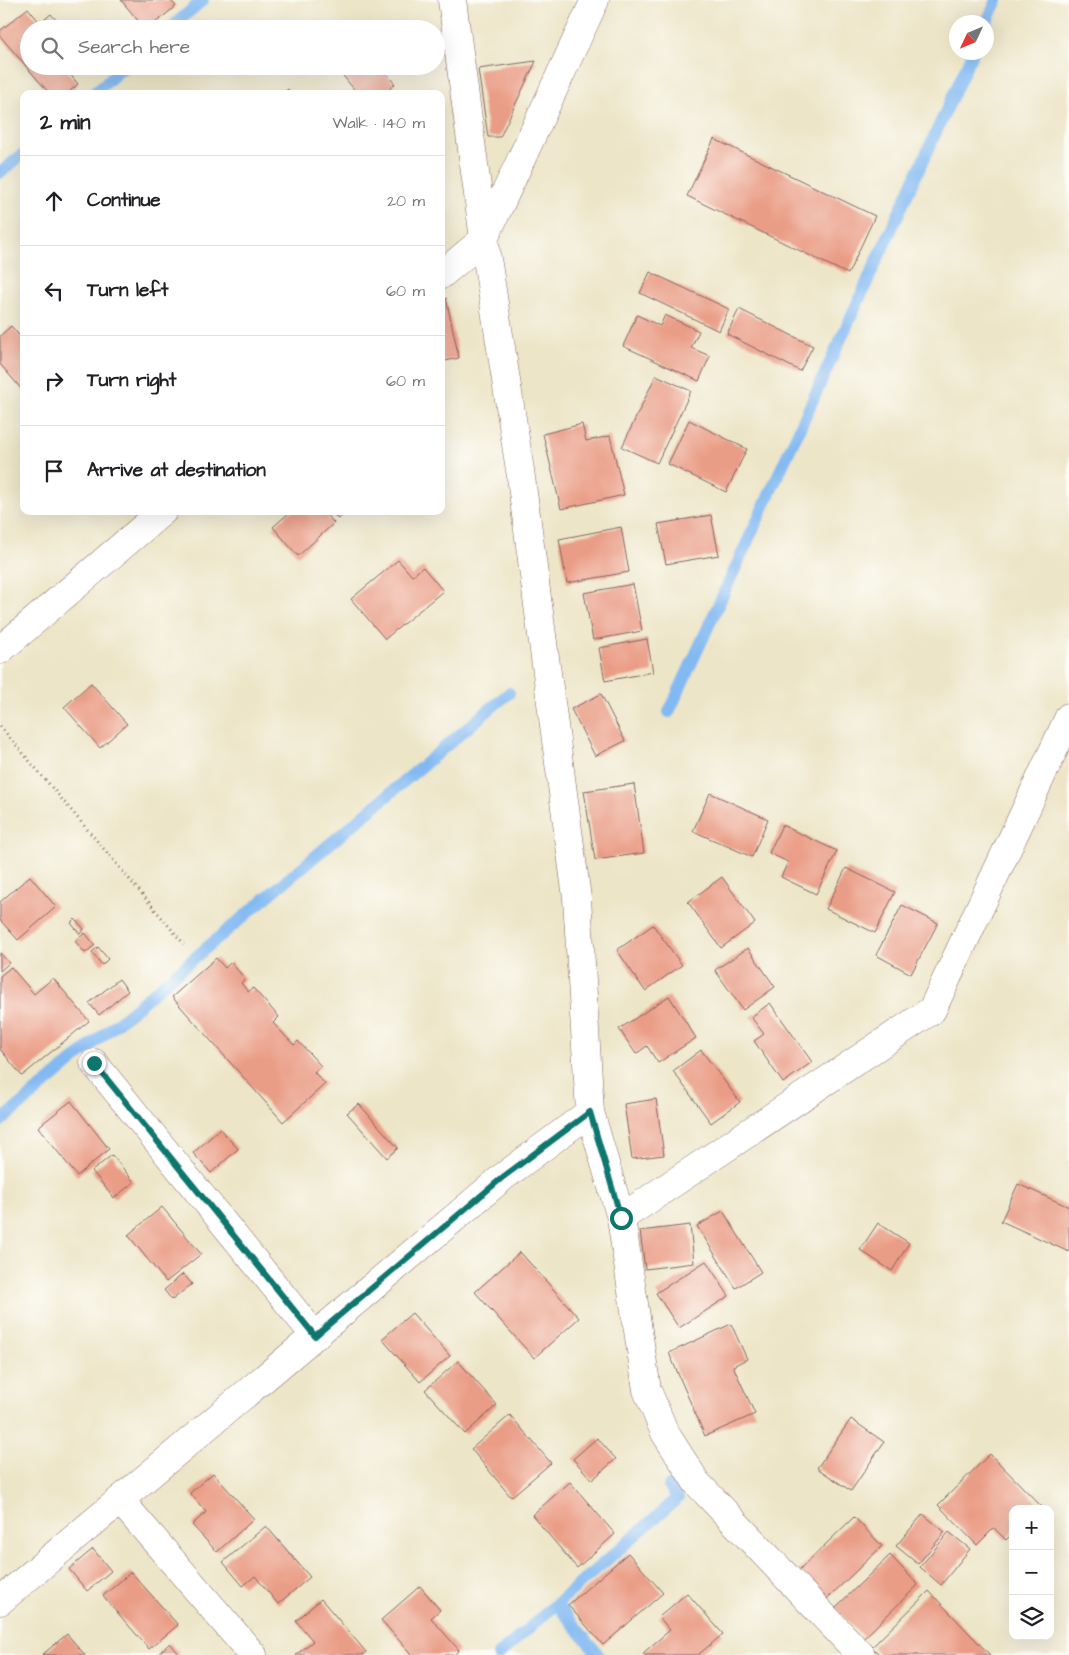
<!DOCTYPE html>
<meta charset="utf-8">
<style>
body{margin:0;font-family:"Architects Daughter",sans-serif;background:#f2f2f2;color:#202124}
.controls{position:absolute;right:15px;bottom:15px;display:grid;overflow:hidden;border-radius:10px;box-shadow:0 5px 20px #0002}
.controls button{width:45px;height:45px;display:grid;place-items:center;padding:0;border:0;border-bottom:1px solid #e0e0e0;background:#fff;color:#202124;font:25px sans-serif}
.compass{position:absolute;left:949px;top:15px;width:45px;height:45px;border-radius:50%;background:#fff;box-shadow:0 5px 20px #0002;rotate:226deg}
.stop{position:absolute;width:15px;height:15px;margin:-11px;border:4px solid #0f766e;border-radius:50%;background:#fff}
.stop.end{background:#0f766e;border-color:#fff;box-shadow:0 1px 5px #0008}
.list{margin:0;padding:0;list-style:none}
h2{display:flex;justify-content:space-between;align-items:center;height:65px;margin:0;padding:0 20px;font-size:21px}
h2 small{font-size:16px;font-weight:400;color:#757577}
.list li{display:grid;grid-template-columns:32px 1fr auto;gap:15px;align-items:center;box-sizing:border-box;height:90px;padding:0 20px;border-top:1px solid #e0e0e0}
.list b{display:block;font-size:19px;white-space:nowrap}
.list em{font-size:16px;font-style:normal;color:#757577}
.icon{flex:none;width:28px;height:28px;fill:none;stroke:currentColor;stroke-width:2;stroke-linecap:round;stroke-linejoin:round}
.map{position:relative;flex:none;width:1069px;height:1655px;overflow:hidden}
.search{position:absolute;background:#fff;box-shadow:0 5px 20px #0002;left:20px;top:20px;width:425px;height:55px;display:flex;align-items:center;gap:12px;box-sizing:border-box;padding:0 18px;border-radius:28px;color:#757577;font-size:19px}
.panel{position:absolute;background:#fff;box-shadow:0 5px 20px #0002;left:20px;top:90px;width:425px;height:425px;border-radius:10px}
.map>svg:first-child{display:block}
.lines{fill:none;stroke-linecap:round;stroke-linejoin:round}
.stream{stroke:#82b9f2;stroke-width:12}
.building{fill:#ea9d86}
.minor-casing{stroke:#836462;stroke-width:29}
.path{stroke:#836462;stroke-width:3;stroke-dasharray:1 4;stroke-linecap:butt}
.minor{stroke:#fff;stroke-width:28}
.route{stroke:#0f766e;stroke-width:6}
</style>
<div class="map">
<svg width="1069" height="1655" viewBox="0 0 1069 1655">
<rect width="100%" height="100%" fill="#fdfcf7"/>
<filter id="ink" filterUnits="userSpaceOnUse"><feTurbulence type="fractalNoise" baseFrequency=".02" numOctaves="2"/><feDisplacementMap in="SourceGraphic" scale="10" xChannelSelector="R" yChannelSelector="G"/><feConvolveMatrix kernelMatrix="1 2 1 2 8 2 1 2 1" color-interpolation-filters="sRGB"/></filter>
<filter id="wash" filterUnits="userSpaceOnUse"><feTurbulence type="fractalNoise" baseFrequency=".0096" numOctaves="4" result="noise"/><feDisplacementMap in="SourceGraphic" scale="20" xChannelSelector="R" yChannelSelector="G"/><feGaussianBlur stdDeviation="1.12" result="paint"/><feColorMatrix in="noise" values="0 0 0 0 0 0 0 0 0 0 0 0 0 0 0 0 0 1.4 0 .05"/><feComposite in="paint" operator="in"/></filter>
<g filter="url(#wash)">
<rect width="100%" height="100%" fill="#ede5c7"/>
<g class="lines">
<g class="stream">
<path d="M986,23L997,0"/>
<path d="M169,29L203,0"/>
<path d="M93,94L125,66"/>
<path d="M0,173L24,153"/>
<path d="M669,712L973,52"/>
<path d="M0,1122L509,693"/>
<path d="M557,1605L599,1655"/>
<path d="M498,1655L678,1498L669,1486"/>
</g>
</g>
<g id="blocks">
<g class="building">
<path d="M121,0H170L176,6L148,29H145Z"/>
<path d="M28,8L40,23L51,14L64,29H29V66H66L65,68L78,84L67,94H50L0,36V31Z"/>
<path d="M536,61L500,137H488L478,69Z"/>
<path d="M335,66H380L395,84L384,94H358Z"/>
<path d="M288,89L292,94H282Z"/>
<path d="M714,139L875,216L848,274L687,196Z"/>
<path d="M650,272L729,309L719,331L640,293Z"/>
<path d="M446,298L459,358L441,362V302Z"/>
<path d="M739,309L813,346L800,371L727,334Z"/>
<path d="M637,315L660,326L665,315L699,331L691,348L710,356L699,381L623,346Z"/>
<path d="M11,326L24,341V392L0,364V336Z"/>
<path d="M656,375L691,391L657,463L622,447Z"/>
<path d="M689,420L747,449L726,492L668,464Z"/>
<path d="M582,424L586,441L610,436L624,495L561,509L543,434Z"/>
<path d="M291,511H323L334,523L298,556L273,527Z"/>
<path d="M331,511H347L338,519Z"/>
<path d="M711,515L719,555L666,564L658,524Z"/>
<path d="M621,527L629,572L567,583L559,539Z"/>
<path d="M398,560L412,576L423,567L443,591L385,639L351,599Z"/>
<path d="M633,584L642,631L593,640L584,593Z"/>
<path d="M647,639L653,672L605,681L599,648Z"/>
<path d="M91,683L127,724L100,748L64,707Z"/>
<path d="M601,694L625,741L595,756L571,709Z"/>
<path d="M634,784L644,853L595,860L584,791Z"/>
<path d="M710,793L768,819L752,857L693,831Z"/>
<path d="M782,825L837,851L816,894L781,877L788,862L769,853Z"/>
<path d="M846,868L895,892L875,933L826,909Z"/>
<path d="M30,876L56,907L18,940L0,920V902Z"/>
<path d="M722,877L755,923L721,948L688,902Z"/>
<path d="M902,905L938,923L911,974L876,955Z"/>
<path d="M75,919L84,929L80,934L71,923Z"/>
<path d="M653,925L682,965L645,991L617,950Z"/>
<path d="M85,933L95,945L85,953L75,941Z"/>
<path d="M98,947L108,959L102,965L92,952Z"/>
<path d="M748,948L775,987L743,1010L715,970Z"/>
<path d="M0,953L9,963L0,971Z"/>
<path d="M216,958L225,968L231,962L245,979L241,983L248,992L253,988L279,1017L273,1023L294,1045L298,1041L321,1066L314,1072L325,1084L283,1122L172,997Z"/>
<path d="M11,967L34,994L53,978L89,1021L22,1076L0,1049V976Z"/>
<path d="M119,979L128,991L99,1015L89,1003Z"/>
<path d="M669,996L696,1038L658,1063L647,1046L636,1054L619,1029Z"/>
<path d="M770,1003L812,1062L783,1083L754,1041L764,1034L751,1017Z"/>
<path d="M701,1050L740,1102L711,1123L673,1071Z"/>
<path d="M656,1099L664,1155L632,1159L624,1104Z"/>
<path d="M71,1101L109,1149L77,1176L38,1127Z"/>
<path d="M359,1104L398,1148L387,1158L347,1113Z"/>
<path d="M220,1129L238,1149L211,1173L193,1153Z"/>
<path d="M112,1155L134,1182L114,1198L92,1171Z"/>
<path d="M1018,1184L1069,1207V1252L1001,1221Z"/>
<path d="M162,1207L201,1254L166,1282L128,1235Z"/>
<path d="M723,1211L761,1272L736,1288L697,1226Z"/>
<path d="M878,1223L909,1243L892,1271L860,1250Z"/>
<path d="M690,1225L694,1263L645,1269L640,1231Z"/>
<path d="M520,1252L579,1318L534,1358L475,1292Z"/>
<path d="M706,1261L729,1296L679,1328L656,1293Z"/>
<path d="M183,1274L192,1284L172,1300L164,1290Z"/>
<path d="M412,1313L450,1356L420,1382L382,1339Z"/>
<path d="M731,1324L747,1359L733,1366L755,1414L705,1436L669,1353Z"/>
<path d="M458,1361L497,1405L465,1434L425,1390Z"/>
<path d="M510,1415L551,1463L511,1497L471,1449Z"/>
<path d="M851,1419L884,1442L851,1491L817,1468Z"/>
<path d="M597,1438L616,1459L592,1480L573,1459Z"/>
<path d="M990,1454L1044,1509H1013V1533L1006,1540L994,1528L977,1545L938,1505Z"/>
<path d="M213,1473L254,1519L217,1552L192,1525L206,1512L190,1493Z"/>
<path d="M570,1482L615,1534L577,1568L532,1515Z"/>
<path d="M923,1514L945,1532L918,1564L896,1546Z"/>
<path d="M854,1517L882,1546L827,1599L799,1570Z"/>
<path d="M266,1526L310,1577L278,1604L255,1576L243,1586L223,1562Z"/>
<path d="M949,1532L970,1549L941,1585L920,1567Z"/>
<path d="M93,1549L111,1571L87,1591L69,1569Z"/>
<path d="M628,1553L663,1593L603,1645L568,1605Z"/>
<path d="M890,1555L918,1585L864,1638L835,1608Z"/>
<path d="M131,1572L178,1625L149,1649L103,1596Z"/>
<path d="M420,1586L440,1610L431,1618L459,1650L454,1655H412L381,1620Z"/>
<path d="M929,1591L990,1655H880L872,1647Z"/>
<path d="M687,1593L723,1634L698,1655H645L643,1653L670,1630L659,1617Z"/>
<path d="M321,1599L366,1652L363,1655H296L313,1641L296,1621Z"/>
<path d="M67,1634L85,1655H42Z"/>
<path d="M170,1643L180,1655H157Z"/>
</g>
</g>
</g>
<g filter="url(#ink)">
<use href="#blocks" fill-opacity="0" stroke="#836462" stroke-width="1"/>
<g class="lines">
<g class="minor-casing">
<g id="minor">
<path d="M452,0L484,239L520,470L577,898L590,1112L621,1218L647,1390L665,1433L697,1483L861,1655"/>
<path d="M441,275L484,239L595,0"/>
<path d="M0,650L163,511"/>
<path d="M94,1063L315,1336"/>
<path d="M621,1218L932,1010L1069,717"/>
<path d="M120,1500L253,1655"/>
<path d="M0,1601L503,1177L590,1112"/>
</g>
</g>
<path class="path" d="M0,726L184,944"/>
<use href="#minor" class="minor"/>
</g>
</g>
<g class="lines" filter="url(#ink)">
<path class="route" d="M94,1063L315,1336L503,1177L590,1112L621,1218"/>
</g>
</svg>
<div class="controls">
<button>+</button>
<button>−</button>
<button><svg class="icon" aria-label="layers" viewBox="0 0 24 24"><path d="M12 4l9 5-9 5-9-5zM3 14l9 5 9-5"/></svg></button>
</div>
<svg class="compass" viewBox="-18 -18 36 36"><path d="M0-13l5 13h-10z" fill="#e53935"/><path d="M0 13l5-13h-10z" fill="#757577"/></svg>
<div class="stop" style="left:621px;top:1218px"></div>
<div class="stop end" style="left:94px;top:1063px"></div>
<div class="search"><svg class="icon" aria-label="search" viewBox="0 0 24 24"><circle cx="10" cy="10" r="6"/><path d="M15 15l6 6"/></svg>Search here</div>
<section class="panel">
<h2>2 min<small>Walk · 140 m</small></h2>
<ul class="list">
<li><svg class="icon" aria-label="ahead" viewBox="0 0 24 24"><path d="M12 20V5M6 11l6-6 6 6"/></svg><div><b>Continue</b></div><em>20 m</em></li>
<li><svg class="icon" aria-label="left" viewBox="0 0 24 24"><path d="M17 20v-9H6M10 6l-5 5 5 5"/></svg><div><b>Turn left</b></div><em>60 m</em></li>
<li><svg class="icon" aria-label="right" viewBox="0 0 24 24"><path d="M7 20v-9h11M14 6l5 5-5 5"/></svg><div><b>Turn right</b></div><em>60 m</em></li>
<li><svg class="icon" aria-label="arrive" viewBox="0 0 24 24"><path d="M6 21V4h12l-3 4 3 4H6"/></svg><div><b>Arrive at destination</b></div></li>
</ul>
</section>
</div>
